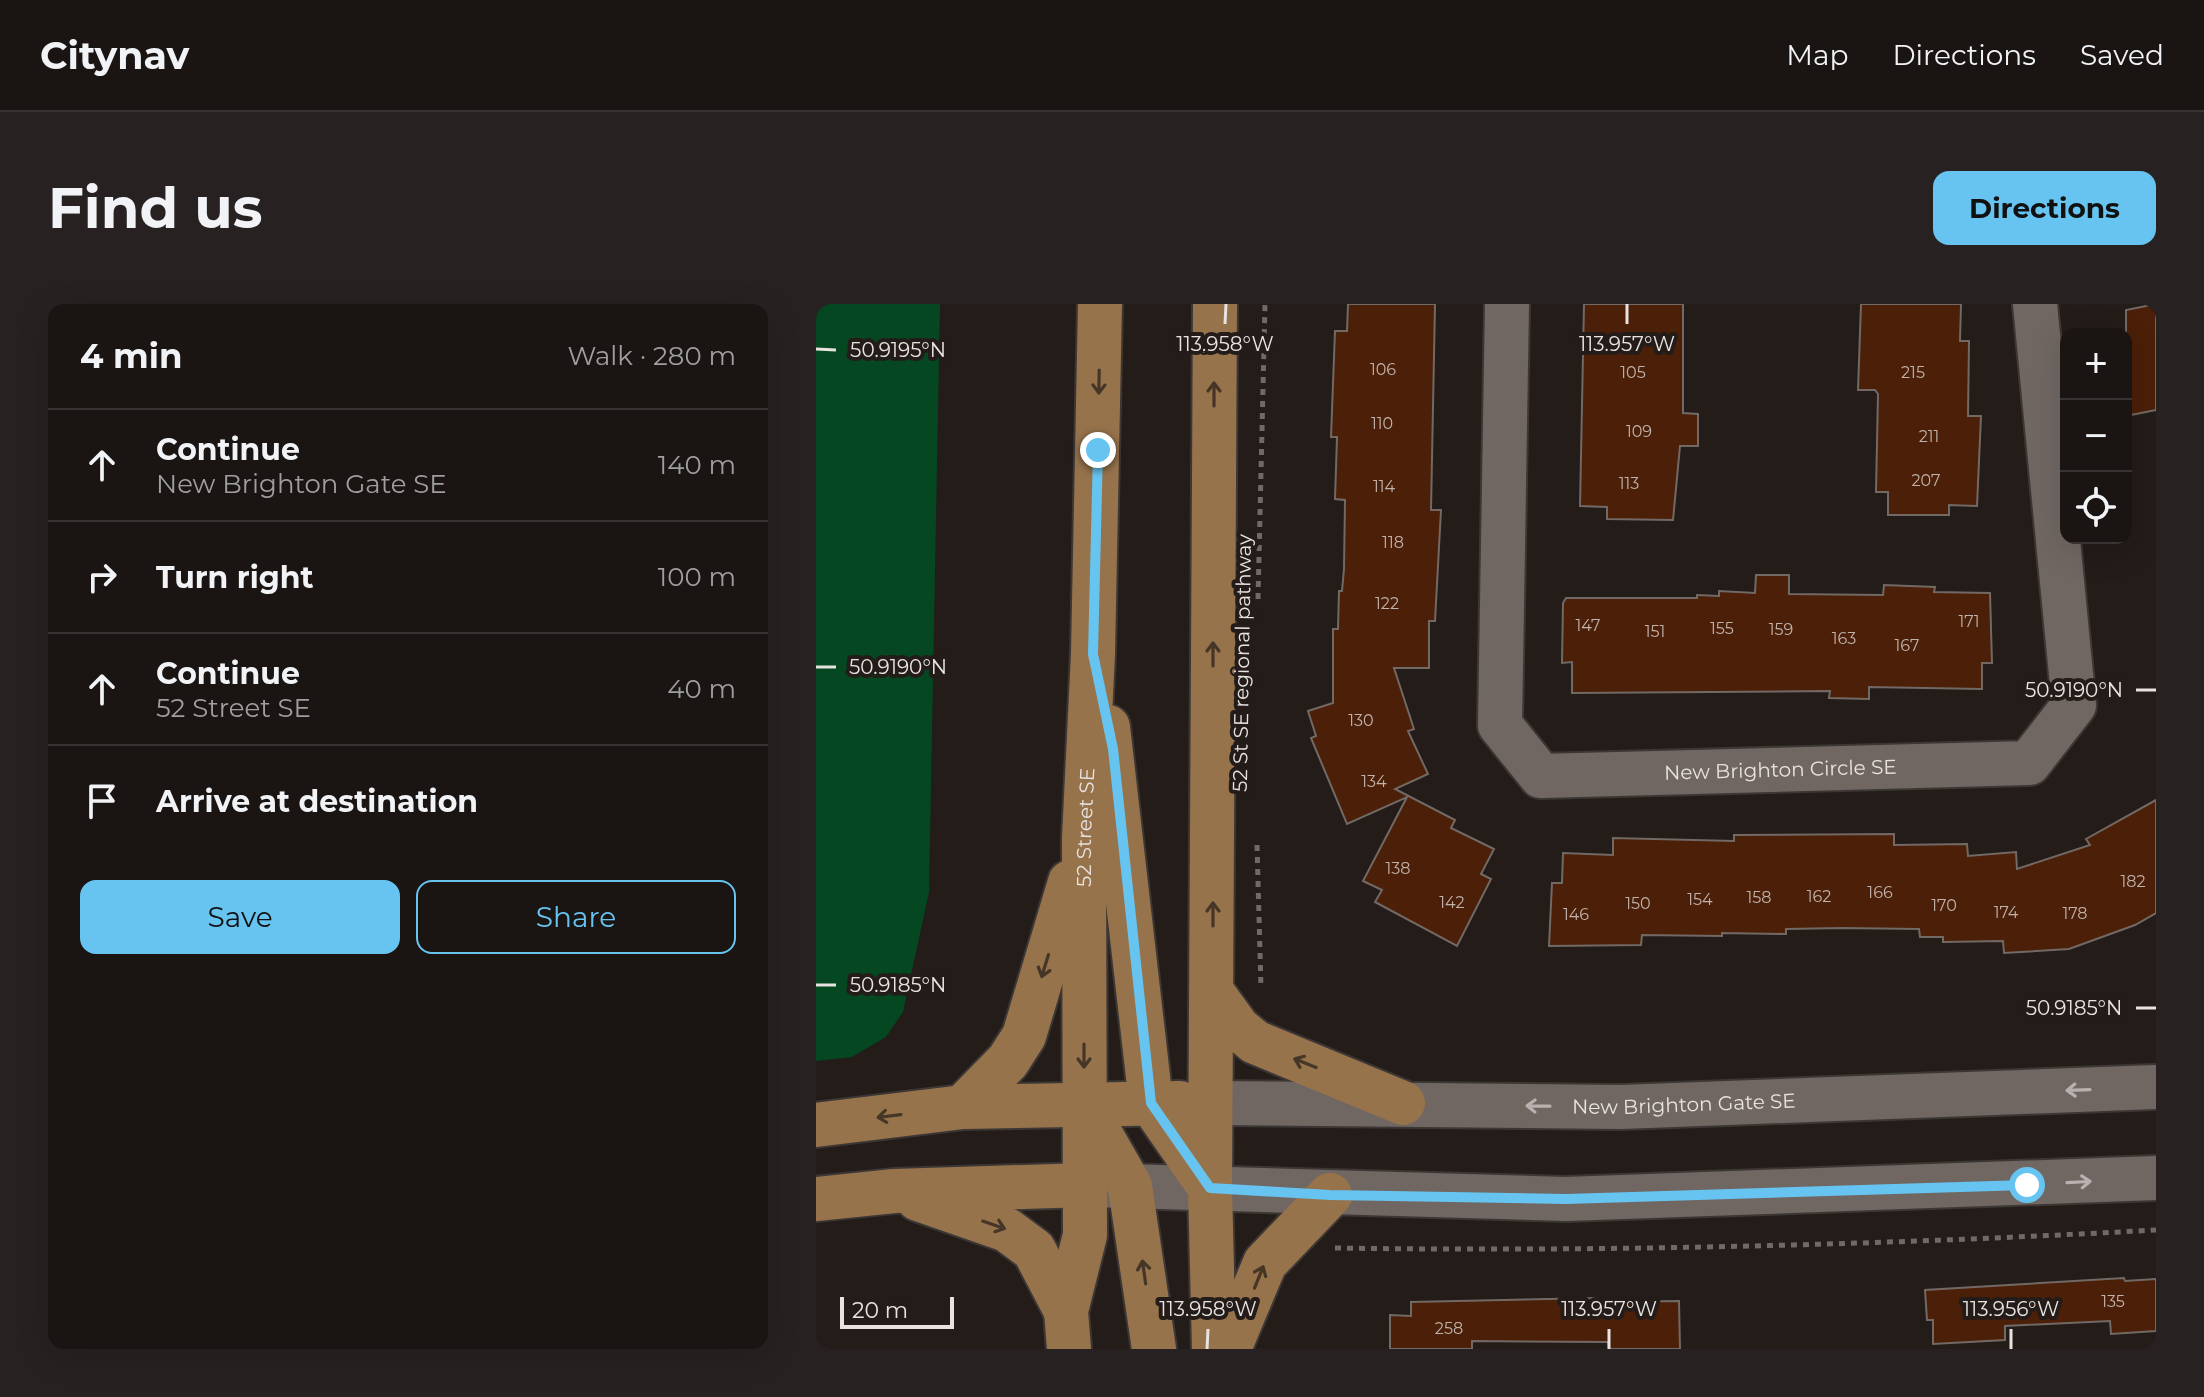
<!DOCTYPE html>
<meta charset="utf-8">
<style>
body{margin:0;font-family:Montserrat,sans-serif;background:#272221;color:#f1f3f6}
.controls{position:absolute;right:24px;top:24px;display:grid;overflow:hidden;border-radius:16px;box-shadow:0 8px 32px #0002}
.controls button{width:72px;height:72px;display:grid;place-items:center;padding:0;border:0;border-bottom:2px solid #383433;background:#1a1513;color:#f1f3f6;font:40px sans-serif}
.scale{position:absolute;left:24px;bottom:20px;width:114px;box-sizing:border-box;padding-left:8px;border:4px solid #e8e3e1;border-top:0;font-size:22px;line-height:28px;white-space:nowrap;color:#e8e3e1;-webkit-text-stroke:6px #231c19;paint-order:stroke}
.stop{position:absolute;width:24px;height:24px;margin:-18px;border:6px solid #67c4f0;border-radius:50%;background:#fff}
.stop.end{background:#67c4f0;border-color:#fff;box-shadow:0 2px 8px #0008}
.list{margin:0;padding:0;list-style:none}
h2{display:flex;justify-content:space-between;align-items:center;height:104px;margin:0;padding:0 32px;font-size:34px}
h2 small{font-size:26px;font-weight:400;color:#9f9fa0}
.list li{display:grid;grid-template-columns:52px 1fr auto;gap:24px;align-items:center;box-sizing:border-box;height:112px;padding:0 32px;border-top:2px solid #383433}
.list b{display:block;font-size:30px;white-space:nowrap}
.list p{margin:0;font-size:26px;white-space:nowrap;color:#9f9fa0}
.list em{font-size:26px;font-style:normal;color:#9f9fa0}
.actions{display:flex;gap:16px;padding:24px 32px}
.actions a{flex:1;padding:18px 0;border:2px solid #67c4f0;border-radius:16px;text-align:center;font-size:28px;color:#67c4f0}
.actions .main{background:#67c4f0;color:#111}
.icon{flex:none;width:44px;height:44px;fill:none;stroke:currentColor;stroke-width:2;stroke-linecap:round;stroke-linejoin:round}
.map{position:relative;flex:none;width:1340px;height:1045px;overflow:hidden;border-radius:16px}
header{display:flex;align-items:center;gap:48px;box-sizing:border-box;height:112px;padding:0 40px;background:#1a1513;border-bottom:2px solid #383433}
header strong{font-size:38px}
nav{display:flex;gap:44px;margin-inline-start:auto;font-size:28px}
.intro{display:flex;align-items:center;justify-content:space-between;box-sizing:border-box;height:192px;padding:0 48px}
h1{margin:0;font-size:56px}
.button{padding:20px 36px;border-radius:16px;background:#67c4f0;color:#111;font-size:28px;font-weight:700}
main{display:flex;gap:48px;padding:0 48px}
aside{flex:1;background:#1a1513;border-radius:16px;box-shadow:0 8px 32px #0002}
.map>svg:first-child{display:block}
.green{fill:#054721}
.building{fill:#4b1f08;stroke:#726965;stroke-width:2}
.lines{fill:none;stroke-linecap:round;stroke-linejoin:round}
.minor-casing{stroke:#3c3735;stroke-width:48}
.major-casing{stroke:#3c3735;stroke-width:48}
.path{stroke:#706a67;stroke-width:5;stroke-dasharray:6 6;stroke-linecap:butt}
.minor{stroke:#706763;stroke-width:44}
.major{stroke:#97734c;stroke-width:44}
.oneway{stroke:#463628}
.oneway2{stroke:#b8b1af}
.route{stroke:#67c4f0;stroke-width:10}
.ticks{fill:none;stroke:#e8e3e1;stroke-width:3}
.labels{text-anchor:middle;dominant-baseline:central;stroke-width:8;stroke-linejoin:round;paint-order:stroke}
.number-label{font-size:16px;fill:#c1b2ab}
.street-label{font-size:20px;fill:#e8e3e1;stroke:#231c19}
.ticks-label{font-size:20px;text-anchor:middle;fill:#e8e3e1;stroke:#231c19;stroke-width:8;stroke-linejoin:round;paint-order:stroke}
</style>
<header>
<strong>Citynav</strong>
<nav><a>Map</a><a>Directions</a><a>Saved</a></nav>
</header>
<div class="intro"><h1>Find us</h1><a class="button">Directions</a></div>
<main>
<aside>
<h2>4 min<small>Walk · 280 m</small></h2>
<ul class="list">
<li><svg class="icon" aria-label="ahead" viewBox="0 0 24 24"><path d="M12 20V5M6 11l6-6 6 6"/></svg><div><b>Continue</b><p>New Brighton Gate SE</p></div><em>140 m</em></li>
<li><svg class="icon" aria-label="right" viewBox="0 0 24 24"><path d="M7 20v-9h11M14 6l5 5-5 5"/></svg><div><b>Turn right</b></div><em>100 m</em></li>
<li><svg class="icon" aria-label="ahead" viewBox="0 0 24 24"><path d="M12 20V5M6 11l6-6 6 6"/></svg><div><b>Continue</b><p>52 Street SE</p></div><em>40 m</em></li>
<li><svg class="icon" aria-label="arrive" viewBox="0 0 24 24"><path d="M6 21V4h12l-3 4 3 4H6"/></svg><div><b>Arrive at destination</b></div></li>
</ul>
<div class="actions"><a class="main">Save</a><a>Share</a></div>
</aside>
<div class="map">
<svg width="1340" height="1045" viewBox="0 0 1340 1045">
<rect width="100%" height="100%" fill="#231c19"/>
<path class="green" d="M0,0H124L113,588L87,708L70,733L36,753L0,757Z"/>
<g class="building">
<path d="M532,0H619L615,206H625L619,317H613V364H578L598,425L592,427L612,470L579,485L639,516L635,524L678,545L665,570L675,575L641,642L559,598L566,586L547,577L591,493L531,520L495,434L500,432L492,407L517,399V325H522L523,287H526L528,265L529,196L519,195L521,133H515L519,27H531Z"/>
<path d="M768,0H867V109L882,110V142H864L857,216L791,215V203L764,202Z"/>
<path d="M1045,0H1145L1144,37H1153L1152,112H1165L1161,202L1133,201V211H1072V188H1060L1062,90L1059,86H1042Z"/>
<path d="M1340,0V106L1310,112V6Z"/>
<path d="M940,271H973V290L1067,291L1068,281L1119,283L1118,288L1174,289L1176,359H1166V385L1053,383V395L1013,394L1014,387L756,389V358L746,359L747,299L750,294H881V291L903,292V287L939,289Z"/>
<path d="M1340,496V609L1319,621L1253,645L1188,649L1187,637L1127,638V633H1104L1103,625L1026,624L970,625V630L906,629V632L826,631L825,641L733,642L736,579H746L747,549L797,551V534L918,537V531L1078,530V541L1151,540L1152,552L1200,548L1201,565L1274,541L1270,535Z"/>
<path d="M1308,974L1309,977L1340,975V1027L1295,1030L1294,1017L1189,1022V1036L1117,1040V1016H1111L1109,986Z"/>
<path d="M781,994V998L863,997L864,1045H793L792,1038L656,1037V1045H574V1011L595,1012V998Z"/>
</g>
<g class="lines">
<g class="minor-casing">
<g id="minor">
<path id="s1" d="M691,0L684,421L725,472L1213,459L1258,401L1219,0"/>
<path id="s2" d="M394,799L805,803L1340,783"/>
<path d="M275,881L750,895L1340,874"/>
</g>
</g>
<g class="major-casing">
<g id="major">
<path d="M292,423L335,799L394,884"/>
<path d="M396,688L422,724L439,738L587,799"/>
<path d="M147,803L192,757L208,732L254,578"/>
<path d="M270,805L314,882L338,1045"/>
<path d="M0,821L147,803L364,799"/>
<path d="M0,895L78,887L270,881"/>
<path d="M102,895L191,926L218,946L250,1007"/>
<path id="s3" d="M253,1045L250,1007L269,931L268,534L277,350L284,0"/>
<path d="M398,1045L394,884L399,0"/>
<path d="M413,1045L449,959L514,891"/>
</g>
</g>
<g class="path">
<path d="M442,295L449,0"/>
<path d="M441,541L445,683"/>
<path d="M519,944C793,948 1067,941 1340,926"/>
</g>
<use href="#minor" class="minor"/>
<use href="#major" class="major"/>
</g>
<defs><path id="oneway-shaft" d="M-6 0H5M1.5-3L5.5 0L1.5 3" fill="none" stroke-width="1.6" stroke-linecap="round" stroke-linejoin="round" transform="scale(2)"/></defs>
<g class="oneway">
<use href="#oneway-shaft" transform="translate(283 78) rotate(91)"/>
<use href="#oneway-shaft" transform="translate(398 90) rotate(-90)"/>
<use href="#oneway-shaft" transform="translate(397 350) rotate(-90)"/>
<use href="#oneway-shaft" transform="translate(397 610) rotate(-90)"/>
<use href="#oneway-shaft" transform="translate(229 662) rotate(107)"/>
<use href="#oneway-shaft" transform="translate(268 752) rotate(90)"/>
<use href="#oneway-shaft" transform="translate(489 759) rotate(-158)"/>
<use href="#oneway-shaft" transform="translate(73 812) rotate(173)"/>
<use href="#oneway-shaft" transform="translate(178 921) rotate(19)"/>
<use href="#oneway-shaft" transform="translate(328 968) rotate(-98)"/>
<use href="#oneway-shaft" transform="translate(443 973) rotate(-68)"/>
</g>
<g class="oneway2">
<use href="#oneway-shaft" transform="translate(1262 786) rotate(178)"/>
<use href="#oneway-shaft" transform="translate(722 802) rotate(-179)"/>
<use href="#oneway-shaft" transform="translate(1263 878) rotate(-3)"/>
</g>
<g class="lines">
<path class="route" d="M282,146L277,350L297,445L335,799L394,884L514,891L750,895L1211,881"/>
</g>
<path class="ticks" d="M409,20L410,0M811,20V0M0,45L20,46M0,363H20M1320,386H1340M0,681H20M1320,704H1340M391,1045L392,1025M793,1045V1025M1195,1045V1025"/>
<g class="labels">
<g class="number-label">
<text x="567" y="65">106</text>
<text x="817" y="68">105</text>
<text x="1097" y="68">215</text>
<text x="566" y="119">110</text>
<text x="823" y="127">109</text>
<text x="1113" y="132">211</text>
<text x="1110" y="176">207</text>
<text x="813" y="179">113</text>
<text x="568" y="182">114</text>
<text x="577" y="238">118</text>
<text x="571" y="299">122</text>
<text x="1153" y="317">171</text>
<text x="772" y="321">147</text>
<text x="906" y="324">155</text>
<text x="965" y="325">159</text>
<text x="839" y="327">151</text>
<text x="1028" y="334">163</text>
<text x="1091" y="341">167</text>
<text x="545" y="416">130</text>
<text x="558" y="477">134</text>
<text x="582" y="564">138</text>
<text x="1317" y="577">182</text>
<text x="1064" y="588">166</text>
<text x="1003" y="592">162</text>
<text x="943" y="593">158</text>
<text x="884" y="595">154</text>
<text x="636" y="598">142</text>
<text x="822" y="599">150</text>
<text x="1128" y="601">170</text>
<text x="1190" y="608">174</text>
<text x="1259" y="609">178</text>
<text x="760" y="610">146</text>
<text x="1297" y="997">135</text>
<text x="633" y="1024">258</text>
</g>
<g class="street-label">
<text transform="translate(426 359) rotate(-89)">52 St SE regional pathway</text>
<text stroke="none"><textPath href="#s1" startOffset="726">New Brighton Circle SE</textPath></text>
<text stroke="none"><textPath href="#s3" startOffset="524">52 Street SE</textPath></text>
<text stroke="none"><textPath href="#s2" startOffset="474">New Brighton Gate SE</textPath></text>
</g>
</g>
<g class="ticks-label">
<text x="409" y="47">113.958°W</text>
<text x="811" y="47">113.957°W</text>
<text x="82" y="53">50.9195°N</text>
<text x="82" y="370">50.9190°N</text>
<text x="1258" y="393">50.9190°N</text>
<text x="82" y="688">50.9185°N</text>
<text x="1258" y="711">50.9185°N</text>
<text x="392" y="1012">113.958°W</text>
<text x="793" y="1012">113.957°W</text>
<text x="1195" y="1012">113.956°W</text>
</g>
</svg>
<div class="controls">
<button>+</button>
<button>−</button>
<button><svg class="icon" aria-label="locate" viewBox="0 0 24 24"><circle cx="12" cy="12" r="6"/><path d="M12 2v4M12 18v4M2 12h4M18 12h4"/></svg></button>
</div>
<div class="scale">20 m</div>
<div class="stop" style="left:1211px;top:881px"></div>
<div class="stop end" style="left:282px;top:146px"></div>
</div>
</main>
